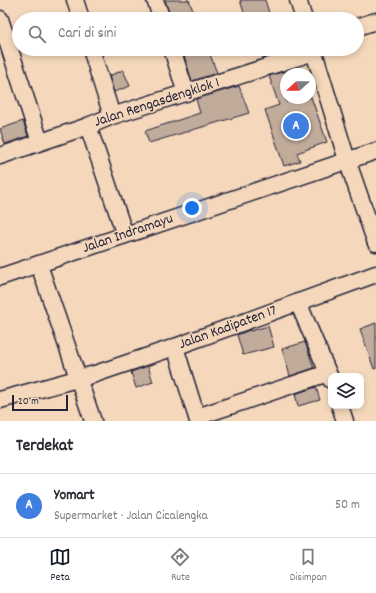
<!DOCTYPE html>
<html lang="id">
<meta charset="utf-8">
<style>
body{margin:0;font-family:Dekko,sans-serif;background:#f7f7f7;color:#2b2b33}
.controls{position:absolute;right:12px;bottom:12px;display:grid;overflow:hidden;border-radius:8px;box-shadow:0 2px 6px #0003}
.controls button{width:36px;height:36px;display:grid;place-items:center;padding:0;border:0;border-bottom:1px solid #e1e1e2;background:#fff;color:#2b2b33;font:20px sans-serif}
.compass{position:absolute;left:280px;top:68px;width:36px;height:36px;border-radius:50%;background:#fff;box-shadow:0 2px 6px #0003;rotate:249deg}
.scale{position:absolute;left:12px;bottom:10px;width:56px;box-sizing:border-box;padding-left:4px;border:2px solid #22223b;border-top:0;font-size:11px;line-height:14px;white-space:nowrap;color:#22223b;-webkit-text-stroke:3px #f5d8bb;paint-order:stroke}
.you{position:absolute;left:192px;top:208px;width:14px;height:14px;margin:-10px;border:3px solid #fff;border-radius:50%;background:#1a73e8;box-shadow:0 0 0 6px #1a73e833}
.badge{display:grid;place-items:center;width:26px;height:26px;border-radius:50%;background:#111827;color:#fff;font-size:13px;font-weight:700}
.pin{position:absolute;translate:-50% -50%;border:2px solid #fff;box-shadow:0 1px 4px #0006}
.list{margin:0;padding:0;list-style:none}
h2{display:flex;justify-content:space-between;align-items:center;height:52px;margin:0;padding:0 16px;font-size:17px}
h2 small{font-size:13px;font-weight:400;color:#7c7c81}
.list li{display:grid;grid-template-columns:26px 1fr auto;gap:12px;align-items:center;box-sizing:border-box;height:64px;padding:0 16px;border-top:1px solid #e1e1e2}
.list b{display:block;font-size:15px;white-space:nowrap}
.list p{margin:0;font-size:13px;white-space:nowrap;color:#7c7c81}
.list em{font-size:13px;font-style:normal;color:#7c7c81}
.icon{flex:none;width:22px;height:22px;fill:none;stroke:currentColor;stroke-width:2;stroke-linecap:round;stroke-linejoin:round}
.map{position:relative;flex:none;width:376px;height:421px;overflow:hidden}
.search{position:absolute;background:#fff;box-shadow:0 2px 6px #0003;left:12px;right:12px;top:12px;height:44px;display:flex;align-items:center;gap:10px;box-sizing:border-box;padding:0 14px;border-radius:22px;color:#7c7c81;font-size:15px}
.sheet{height:116px;background:#fff}
nav{display:flex;justify-content:space-around;align-items:center;box-sizing:border-box;height:56px;border-top:1px solid #e1e1e2;background:#fff;font-size:11px;color:#7c7c81}
nav a{display:grid;justify-items:center;gap:2px}
nav .on{color:#111827}
.map>svg:first-child{display:block}
.building{fill:#c1ab9b;stroke:#22223b}
.lines{fill:none;stroke-linecap:round;stroke-linejoin:round}
.minor-casing{stroke:#22223b;stroke-width:19}
.minor{stroke:#f5d8bb;stroke-width:16}
.labels{text-anchor:middle;dominant-baseline:central;stroke-width:3;stroke-linejoin:round;paint-order:stroke}
.street-label{font-size:15px;fill:#22223b;stroke:#f5d8bb}
</style>
<div class="map">
<svg width="376" height="421" viewBox="0 0 376 421">
<rect width="100%" height="100%" fill="#f5d8bb"/>
<filter id="ink" filterUnits="userSpaceOnUse"><feTurbulence type="fractalNoise" baseFrequency=".025" numOctaves="2"/><feDisplacementMap in="SourceGraphic" scale="8" xChannelSelector="R" yChannelSelector="G"/><feConvolveMatrix kernelMatrix="1 2 1 2 8 2 1 2 1" color-interpolation-filters="sRGB"/></filter>
<g filter="url(#ink)">
<g class="building">
<path d="M165,0H189L196,19H171Z"/>
<path d="M240,0H265L271,19H246Z"/>
<path d="M182,49H208L217,73L192,81Z"/>
<path d="M259,49H281L282,52L263,58Z"/>
<path d="M123,70L130,86L114,92L109,76Z"/>
<path d="M286,71V102L298,98H310V94L327,142L297,153L300,161L284,166L265,110L279,105L269,76Z"/>
<path d="M239,86L249,113L149,143L145,131L200,113L196,99Z"/>
<path d="M23,121L28,136L5,144L0,129Z"/>
<path d="M376,323V369H374L360,329Z"/>
<path d="M268,326L274,347L243,355L237,335L250,330L251,331Z"/>
<path d="M305,342L314,368L290,376L282,349Z"/>
<path d="M148,366L153,382L136,388L131,372Z"/>
<path d="M316,387L320,400L298,406L295,394Z"/>
</g>
<g class="lines">
<g class="minor-casing">
<g id="minor">
<path d="M75,0L81,19"/>
<path d="M155,0L162,19"/>
<path d="M298,0L304,19"/>
<path d="M0,19L40,142"/>
<path d="M357,27L376,21"/>
<path d="M91,49L112,116"/>
<path d="M172,49L186,93"/>
<path d="M313,49L347,160L376,243"/>
<path d="M88,126L125,235"/>
<path d="M0,156L88,126L112,116L314,52"/>
<path d="M39,265L93,421"/>
<path d="M0,277L376,151"/>
<path d="M298,302L331,380"/>
<path d="M175,347L198,421"/>
<path d="M0,400L95,374L175,347L376,274"/>
<path d="M340,406L345,421"/>
<path d="M197,417L328,373"/>
</g>
</g>
<use href="#minor" class="minor"/>
</g>
</g>
<g class="labels">
<g class="street-label">
<text transform="translate(157 103) rotate(-18)">Jalan Rengasdengklok 1</text>
<text transform="translate(128 234) rotate(-19)">Jalan Indramayu</text>
<text transform="translate(228 328) rotate(-20)">Jalan Kadipaten 17</text>
</g>
</g>
</svg>
<div class="controls">
<button><svg class="icon" aria-label="layers" viewBox="0 0 24 24"><path d="M12 4l9 5-9 5-9-5zM3 14l9 5 9-5"/></svg></button>
</div>
<svg class="compass" viewBox="-18 -18 36 36"><path d="M0-13l5 13h-10z" fill="#e53935"/><path d="M0 13l5-13h-10z" fill="#7c7c81"/></svg>
<div class="scale">20 m</div>
<div class="you"></div>
<div class="pin badge" style="left:296px;top:126px;background:#3f7fe0">A</div>
<div class="search"><svg class="icon" aria-label="search" viewBox="0 0 24 24"><circle cx="10" cy="10" r="6"/><path d="M15 15l6 6"/></svg>Cari di sini</div>
</div>
<section class="sheet">
<h2>Terdekat<small></small></h2>
<ul class="list">
<li><span class="badge" style="background:#3f7fe0">A</span><div><b>Yomart</b><p>Supermarket · Jalan Cicalengka</p></div><em>50 m</em></li>
</ul>
</section>
<nav>
<a class="on"><svg class="icon" aria-label="map" viewBox="0 0 24 24"><path d="M3 6l6-2 6 2 6-2v14l-6 2-6-2-6 2zM9 4v14M15 6v14"/></svg>Peta</a>
<a><svg class="icon" aria-label="directions" viewBox="0 0 24 24"><path d="M12 3l9 9-9 9-9-9zM9 14v-3h6M13 9l2 2-2 2"/></svg>Rute</a>
<a><svg class="icon" aria-label="saved" viewBox="0 0 24 24"><path d="M7 4h10v16l-5-4-5 4z"/></svg>Disimpan</a>
</nav>
